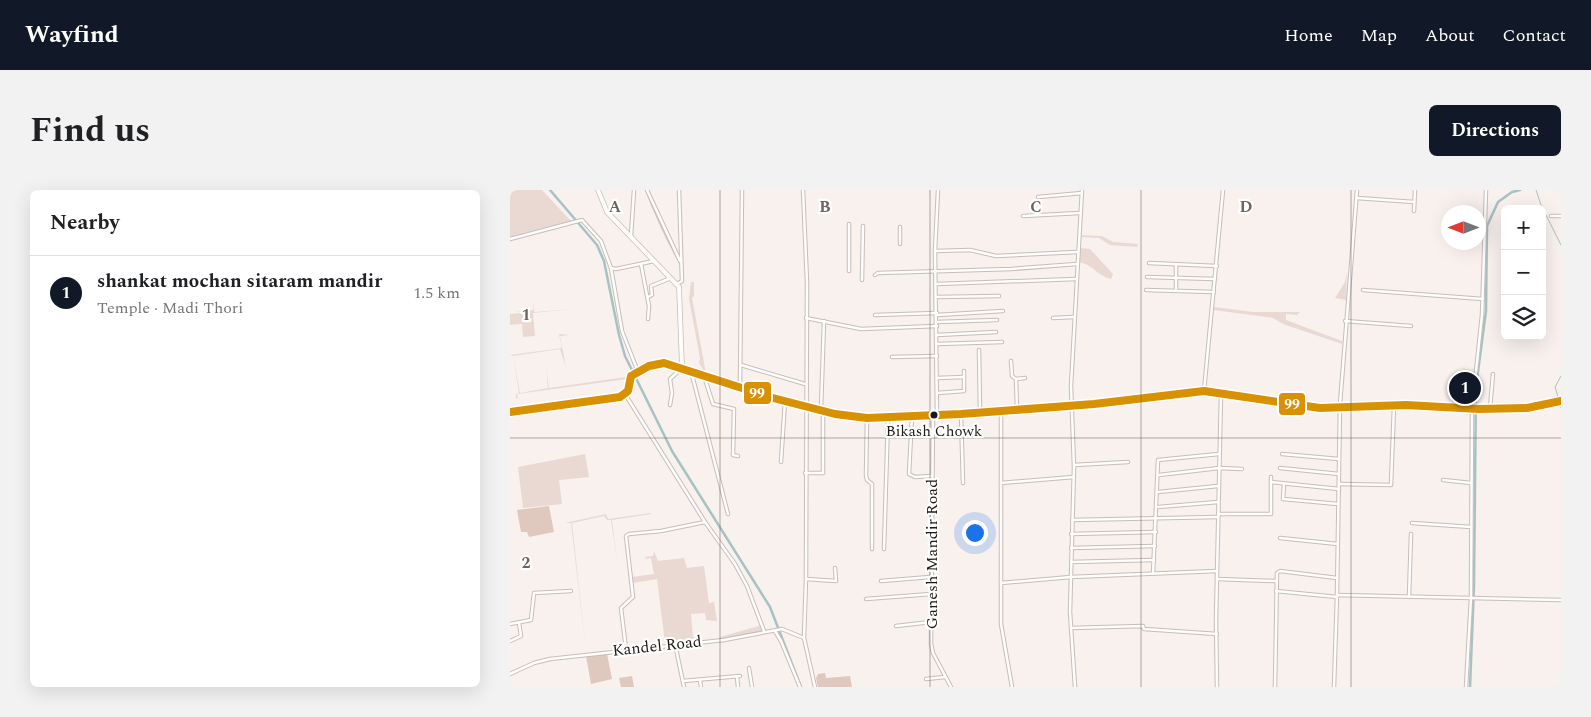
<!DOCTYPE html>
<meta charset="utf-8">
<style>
body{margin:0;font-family:Spectral,serif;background:#f2f2f2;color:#202124}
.controls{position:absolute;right:15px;top:15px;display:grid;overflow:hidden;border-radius:8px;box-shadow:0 5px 20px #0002}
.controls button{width:45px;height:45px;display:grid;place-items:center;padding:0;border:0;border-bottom:1px solid #e0e0e0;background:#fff;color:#202124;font:25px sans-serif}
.compass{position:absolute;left:931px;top:15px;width:45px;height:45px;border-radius:50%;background:#fff;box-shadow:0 5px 20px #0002;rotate:270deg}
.you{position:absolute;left:464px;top:342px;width:18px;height:18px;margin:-12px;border:4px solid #fff;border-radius:50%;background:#1a73e8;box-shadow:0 0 0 8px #1a73e833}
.badge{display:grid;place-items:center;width:32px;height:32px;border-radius:50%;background:#111827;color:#fff;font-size:16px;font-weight:700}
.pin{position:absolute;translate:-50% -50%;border:2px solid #fff;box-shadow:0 1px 5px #0006}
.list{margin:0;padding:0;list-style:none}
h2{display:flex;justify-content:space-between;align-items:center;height:65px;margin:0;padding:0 20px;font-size:21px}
h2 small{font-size:16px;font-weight:400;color:#757577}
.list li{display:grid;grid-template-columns:32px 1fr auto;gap:15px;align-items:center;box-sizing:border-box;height:75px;padding:0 20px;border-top:1px solid #e0e0e0}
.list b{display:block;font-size:19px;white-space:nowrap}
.list p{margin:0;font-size:16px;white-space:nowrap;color:#757577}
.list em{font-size:16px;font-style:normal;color:#757577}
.icon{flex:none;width:28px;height:28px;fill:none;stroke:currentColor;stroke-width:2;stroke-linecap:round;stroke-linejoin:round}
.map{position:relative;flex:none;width:1051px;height:497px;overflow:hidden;border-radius:8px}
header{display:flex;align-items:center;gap:30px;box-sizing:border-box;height:70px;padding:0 25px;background:#111827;color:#fff}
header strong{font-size:24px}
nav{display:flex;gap:28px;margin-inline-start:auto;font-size:18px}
.intro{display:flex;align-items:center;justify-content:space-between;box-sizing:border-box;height:120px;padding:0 30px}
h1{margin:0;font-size:35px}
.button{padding:12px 22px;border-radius:8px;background:#111827;color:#fff;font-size:18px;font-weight:700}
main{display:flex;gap:30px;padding:0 30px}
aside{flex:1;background:#fff;border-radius:8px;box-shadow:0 5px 20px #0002}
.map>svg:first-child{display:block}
.green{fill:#e9d9d2}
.forest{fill:#dfc9bf}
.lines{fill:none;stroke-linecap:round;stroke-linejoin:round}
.stream{stroke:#a8c2c3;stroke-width:1}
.canal{stroke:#a8c2c3;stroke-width:2.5}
.minor-casing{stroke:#c5bebb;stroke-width:4.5}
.secondary-casing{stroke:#c5bebb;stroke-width:5.5}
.minor{stroke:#fefdfc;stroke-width:2.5}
.secondary{stroke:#fefdfc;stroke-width:4}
.bus-1-casing{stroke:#fff;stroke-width:11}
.bus-1{stroke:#d79103;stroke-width:8}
.grid{fill:none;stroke:#6c6460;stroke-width:1;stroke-opacity:0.55}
.bus-dot{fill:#201814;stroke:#fff;stroke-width:2}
.labels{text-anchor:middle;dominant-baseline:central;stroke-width:4.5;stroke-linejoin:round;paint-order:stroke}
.bus-label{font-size:15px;fill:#201814;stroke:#fff}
.street-label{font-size:16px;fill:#201814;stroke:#fff}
.grid-label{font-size:16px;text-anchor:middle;font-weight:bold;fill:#6c6460;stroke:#fff;stroke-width:4.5;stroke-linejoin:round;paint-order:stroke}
.line-badge{stroke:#fff;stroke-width:2}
.badge-label{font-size:14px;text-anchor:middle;font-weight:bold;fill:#fff}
</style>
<header>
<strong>Wayfind</strong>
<nav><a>Home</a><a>Map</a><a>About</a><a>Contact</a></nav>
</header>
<div class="intro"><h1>Find us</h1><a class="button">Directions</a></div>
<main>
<aside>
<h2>Nearby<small></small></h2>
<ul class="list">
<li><span class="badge">1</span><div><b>shankat mochan sitaram mandir</b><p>Temple · Madi Thori</p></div><em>1.5 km</em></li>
</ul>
</aside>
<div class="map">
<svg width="1051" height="497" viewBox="0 0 1051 497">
<rect width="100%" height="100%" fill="#f8f1ee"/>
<g class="green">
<path d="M0,0H32L61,31L0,47Z"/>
<path d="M571,45L592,46L603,52L628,54L627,57L600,55L589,48L570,47Z"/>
<path d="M569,58L580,59L603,84L601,89C587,86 583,74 568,72Z"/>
<path d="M837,81L836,110L825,108L835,92Z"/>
<path d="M181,92H184V106L182,108L196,184L189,173L190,168L179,109Z"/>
<path d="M23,112L24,122L63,119L23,123L25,146L13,147L12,134L0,135V124L22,122H5L23,120Z"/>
<path d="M704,117L743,122H790L787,125L776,124V130L832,151V154L773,134L763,128L704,120Z"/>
<path d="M49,144L60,145L50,146L56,177L50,159L3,166L10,203L38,198L36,176L39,198L116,187L117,189L7,204L8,209L6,208V204L9,203L3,166L0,165L52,158Z"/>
<path d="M75,264L79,287L49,290L52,314L13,318L8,277Z"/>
<path d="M141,323V324L102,330L107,370L101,330H97L94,326L62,333L76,462L61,333H55L96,324L98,329Z"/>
<path d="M144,361L148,371L174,368L177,378L194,376L199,413L204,412L207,431L196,430L195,423L181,424L183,447H187V450L181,449L155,453L147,389L122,393V387L144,384L141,368L136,369L135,367L143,366Z"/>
<path d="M252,435L255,442L209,449L210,447Z"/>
</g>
<g class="forest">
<path d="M135,0H139L170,69L166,68C154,46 144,24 135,0Z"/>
<path d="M39,316L44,342L19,347L17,342H11L7,320Z"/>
<path d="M97,464L102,489L81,494L76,466Z"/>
<path d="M315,483L316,488L340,486L342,497H308L306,488L308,484Z"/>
<path d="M122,486L124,497H111L109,488Z"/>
</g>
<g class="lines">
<g class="stream">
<path d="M1026,0L1031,15L1051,55"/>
<path d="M1049,210L1045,197L1051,186"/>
<path d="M1050,214L1051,218"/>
</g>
<g class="canal">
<path d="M40,0L87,55L94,71L109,145L115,166L162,261L260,417L291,497"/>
<path d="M960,497L964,396L966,197L976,121L977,36L988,12L1002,2L1010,0"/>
</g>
<g class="minor-casing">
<g id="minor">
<path d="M137,0L170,71"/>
<path d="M293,0L297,92L296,389L294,448L305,497"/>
<path d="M528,7L572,3"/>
<path d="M847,8L904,12"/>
<path d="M904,21L905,0"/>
<path d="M513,26L570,23"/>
<path d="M1041,26H1051"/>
<path d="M339,34V81"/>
<path d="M121,46L124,0"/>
<path d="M0,49L72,30L91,51L101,78L106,79L144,71"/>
<path d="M390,54V37"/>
<path d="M425,61L460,60L486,66L567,62"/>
<path d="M639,73L707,76"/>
<path d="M131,74L139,116L138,129"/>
<path d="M101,78L112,141L128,182"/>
<path d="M365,85L368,83L501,79L567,74"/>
<path d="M637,87L705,89"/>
<path d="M352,90L353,36"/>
<path d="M167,94L172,91L169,0"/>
<path d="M427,94L566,89"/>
<path d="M636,100L704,102"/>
<path d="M853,100L973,109"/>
<path d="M666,101V74"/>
<path d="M138,107L142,105L141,96L161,88"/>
<path d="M427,107L489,106"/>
<path d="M365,125L427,123"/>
<path d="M427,125L493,121"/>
<path d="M296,128L351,139L427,136"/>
<path d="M543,128L564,127"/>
<path d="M835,131L901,136"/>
<path d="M427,132L487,130"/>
<path d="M427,145L486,142"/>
<path d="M427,154L492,152"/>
<path d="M469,160L470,223"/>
<path d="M382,167L427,166"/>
<path d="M501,171L502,186L506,189L507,219"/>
<path d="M231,175L295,194"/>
<path d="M181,181L218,324"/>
<path d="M194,186L203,214L224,219L223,265L228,266"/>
<path d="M427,188L454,187"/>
<path d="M506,189L515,188"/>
<path d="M230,197L232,0"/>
<path d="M694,201L713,0"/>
<path d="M427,203L454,201V181"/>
<path d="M115,204L195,332L225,374L237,396L254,441"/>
<path d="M160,215L162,203L160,189L172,178"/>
<path d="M980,218L983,184"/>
<path d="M311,220L314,131"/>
<path d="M491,221V434L502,497"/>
<path d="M0,222L110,207L118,201L121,186C140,175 151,172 172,177"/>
<path d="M451,224L453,293"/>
<path d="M402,226L399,284L405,287L421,286"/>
<path d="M423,226L421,454L423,463L441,497"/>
<path d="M427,226L425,61L428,0"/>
<path d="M357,228L356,285L357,290L362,294V359"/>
<path d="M772,264L829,269"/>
<path d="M271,272L275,211"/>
<path d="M564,275L618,272"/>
<path d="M770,278L829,284"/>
<path d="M295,283H313V221"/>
<path d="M649,285L709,278L732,279"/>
<path d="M933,290L961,293"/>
<path d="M761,292L829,299"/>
<path d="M491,293L564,287"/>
<path d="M774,294L773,309L828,314"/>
<path d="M829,294L881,295L884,216"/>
<path d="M648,302L708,296"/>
<path d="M648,317L708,312"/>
<path d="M708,324H761V287"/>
<path d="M562,330L708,327"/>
<path d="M902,333L961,337"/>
<path d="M561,344L646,342"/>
<path d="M770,348L828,354"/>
<path d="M561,358L645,356"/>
<path d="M374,359L378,228"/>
<path d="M561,372L644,370"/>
<path d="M643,384L648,270L709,264"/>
<path d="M296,389L326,391L325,378"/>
<path d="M707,389L765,391"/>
<path d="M371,391L420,387"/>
<path d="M491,393L561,387L707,381"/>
<path d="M766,401L827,407"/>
<path d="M827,405L830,214L847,0"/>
<path d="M899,407L901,344"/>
<path d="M356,409L421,404"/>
<path d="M0,434L21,430L24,403L61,401"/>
<path d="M386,436L421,432"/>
<path d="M561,438L633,436L634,439L707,444"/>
<path d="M265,441L271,451L290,497"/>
<path d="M0,451L11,446L9,433"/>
<path d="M165,454L174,497"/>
<path d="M116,459L111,418L123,407L116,346L119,344L151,341L195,332"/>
<path d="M239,478L242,497"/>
<path d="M0,484L24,473L40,469L214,450L272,439L294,448"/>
<path d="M227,487L228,497"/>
<path d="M416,489L435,487"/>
<path d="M190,490L191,497"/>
<path d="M173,491L230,486"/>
<path d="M565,497L560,422L564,277L561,196L572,0"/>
<path d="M707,497L706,430L711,204"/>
<path d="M765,497L767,383L770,381L827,388"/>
<path d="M824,497L827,405L1051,410"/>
<path d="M956,497L961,408L962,219L972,125L976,0"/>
</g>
</g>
<g class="secondary-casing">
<path id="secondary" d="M88,0L97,22L169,97L172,177L263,208L325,224L357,228L451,224L584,214L694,201L810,218L896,215L969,219L1017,218L1051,211"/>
</g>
<use href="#minor" class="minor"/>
<use href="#secondary" class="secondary"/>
<g class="bus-1-casing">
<path id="bus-1" d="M0,222L110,207L118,201L121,186L139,176L154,173L263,208L325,224L357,228L451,224L584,214L694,201L810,218L896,215L969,219L1017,218L1051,211"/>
</g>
<use href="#bus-1" class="bus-1"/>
</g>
<path class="grid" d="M210,0V497M420,0V497M631,0V497M841,0V497M0,248H1051"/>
<circle class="bus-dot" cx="424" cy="225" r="4.5"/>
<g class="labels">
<g class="bus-label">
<text x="424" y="241">Bikash Chowk</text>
</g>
<g class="street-label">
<text transform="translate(422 364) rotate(-90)">Ganesh Mandir Road</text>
<text transform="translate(147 456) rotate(-6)">Kandel Road</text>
</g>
</g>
<g class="grid-label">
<text x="105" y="22">A</text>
<text x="315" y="22">B</text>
<text x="526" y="22">C</text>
<text x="736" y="22">D</text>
<text x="16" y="130">1</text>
<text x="16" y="378">2</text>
</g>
<g class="line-badge">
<rect x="233" y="191" width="29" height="24" rx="5" fill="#d79103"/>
<rect x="768" y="202" width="28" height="24" rx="5" fill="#d79103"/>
</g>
<g class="badge-label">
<text x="247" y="208">99</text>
<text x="782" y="219">99</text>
</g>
</svg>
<div class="controls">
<button>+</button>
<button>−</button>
<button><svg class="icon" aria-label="layers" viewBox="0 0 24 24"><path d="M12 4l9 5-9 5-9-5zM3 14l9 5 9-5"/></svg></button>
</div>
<svg class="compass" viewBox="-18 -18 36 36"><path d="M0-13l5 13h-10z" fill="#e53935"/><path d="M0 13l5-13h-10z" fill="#757577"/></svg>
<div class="you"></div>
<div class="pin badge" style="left:955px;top:198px">1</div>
</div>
</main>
